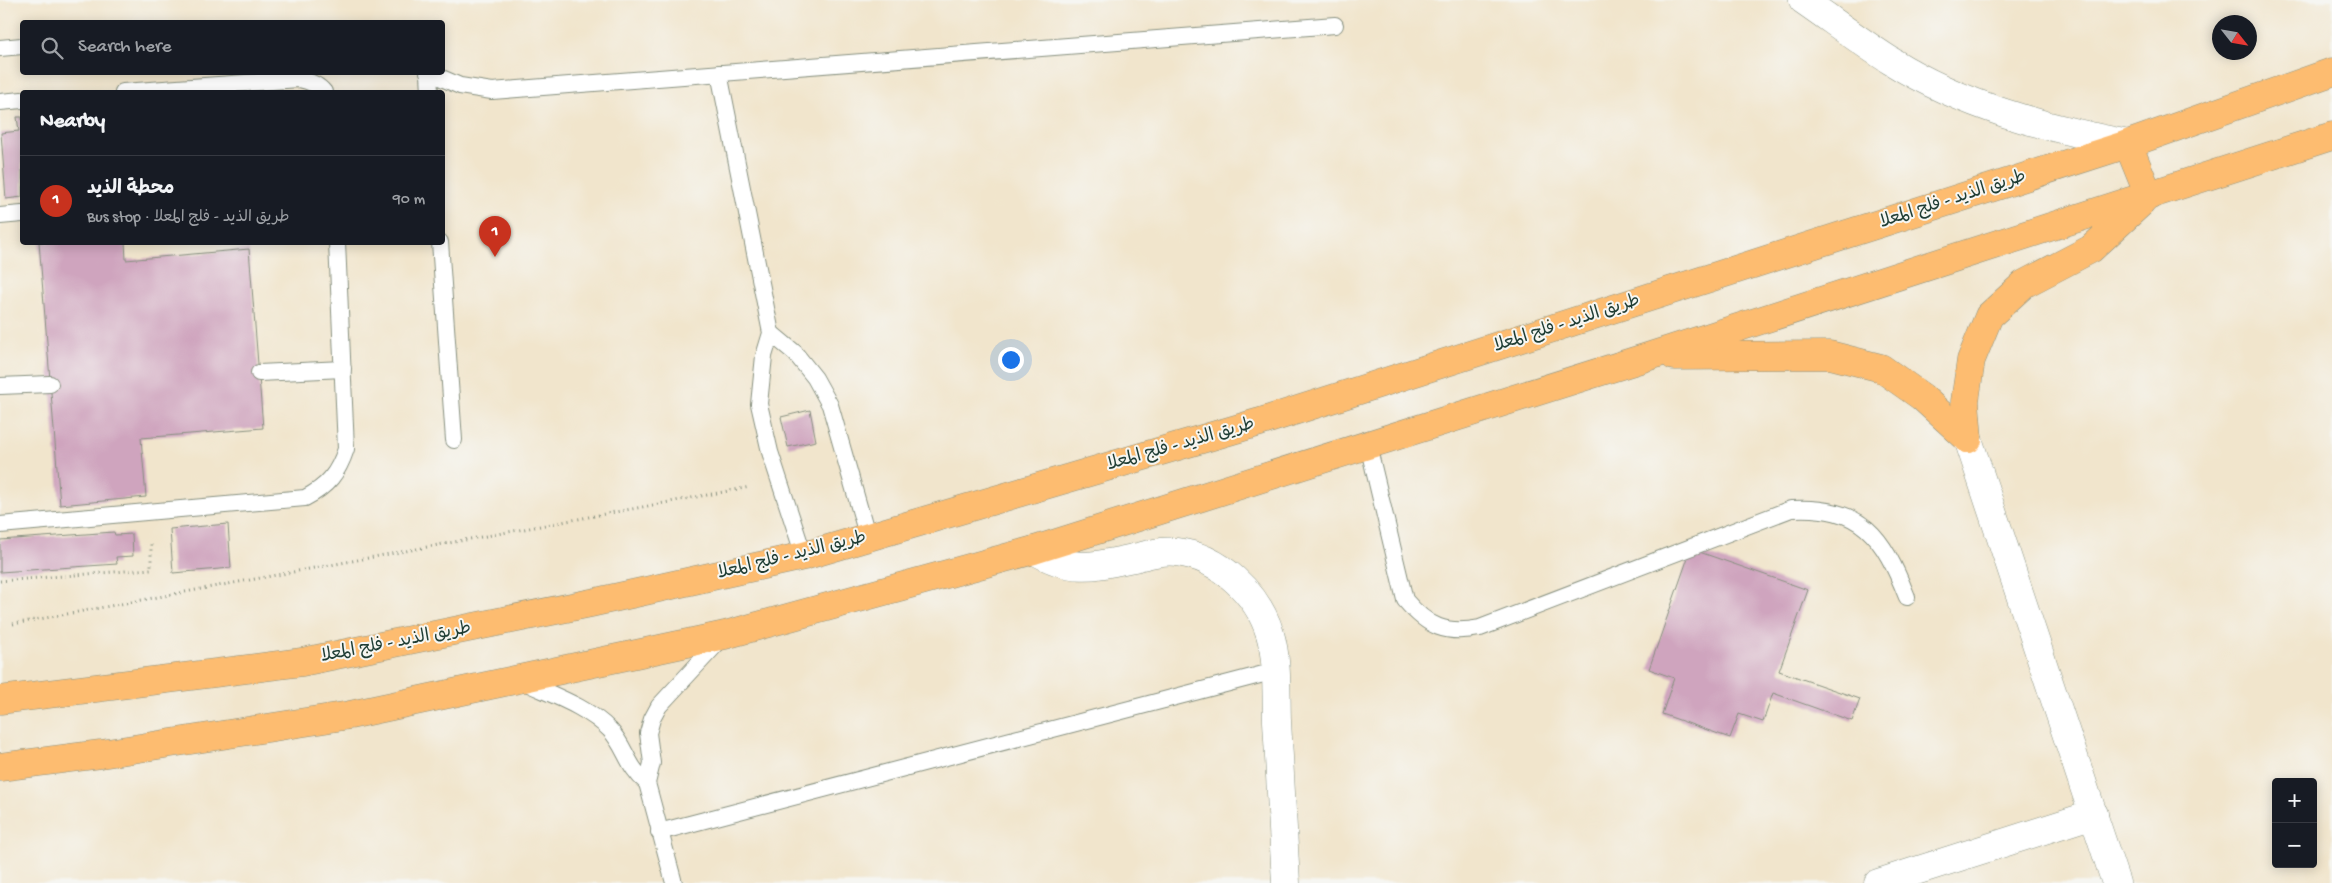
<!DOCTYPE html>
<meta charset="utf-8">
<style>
body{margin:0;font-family:"Gochi Hand","Playpen Sans Arabic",sans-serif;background:#242831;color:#f1f3f6}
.controls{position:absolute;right:15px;bottom:15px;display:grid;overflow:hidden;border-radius:5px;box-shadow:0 2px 12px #0003}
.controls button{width:45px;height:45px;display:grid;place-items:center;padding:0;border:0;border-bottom:1px solid #363941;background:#171b24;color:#f1f3f6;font:25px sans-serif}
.compass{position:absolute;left:2212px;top:15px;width:45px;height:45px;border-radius:50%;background:#171b24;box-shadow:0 2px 12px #0003;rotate:121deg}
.you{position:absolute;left:1010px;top:359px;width:18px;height:18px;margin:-12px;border:4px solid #fff;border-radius:50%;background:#1a73e8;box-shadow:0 0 0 8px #1a73e833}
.badge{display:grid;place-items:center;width:32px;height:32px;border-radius:50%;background:#c8321e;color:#fff;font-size:16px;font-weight:700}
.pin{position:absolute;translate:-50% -41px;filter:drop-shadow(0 1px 2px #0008)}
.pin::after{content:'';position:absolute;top:26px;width:18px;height:15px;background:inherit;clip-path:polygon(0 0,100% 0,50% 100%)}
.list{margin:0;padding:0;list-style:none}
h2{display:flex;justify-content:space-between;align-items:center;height:65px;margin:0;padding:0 20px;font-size:21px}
h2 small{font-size:16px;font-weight:400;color:#9ea1a6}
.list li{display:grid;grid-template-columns:32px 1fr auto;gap:15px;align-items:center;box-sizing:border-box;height:90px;padding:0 20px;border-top:1px solid #363941}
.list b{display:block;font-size:19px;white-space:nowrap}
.list p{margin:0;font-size:16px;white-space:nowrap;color:#9ea1a6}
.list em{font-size:16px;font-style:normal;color:#9ea1a6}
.icon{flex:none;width:28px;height:28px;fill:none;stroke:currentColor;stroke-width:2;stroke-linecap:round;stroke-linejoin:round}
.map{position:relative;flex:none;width:2332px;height:883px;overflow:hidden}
.search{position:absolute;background:#171b24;box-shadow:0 2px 12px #0003;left:20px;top:20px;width:425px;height:55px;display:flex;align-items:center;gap:12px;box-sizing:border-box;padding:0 18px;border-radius:5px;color:#9ea1a6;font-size:19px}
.panel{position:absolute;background:#171b24;box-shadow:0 2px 12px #0003;left:20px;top:90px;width:425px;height:155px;border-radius:5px}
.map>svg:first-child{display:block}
.building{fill:#cfa4be}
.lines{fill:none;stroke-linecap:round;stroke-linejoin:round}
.lane-casing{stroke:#889180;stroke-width:18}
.street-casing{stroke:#889180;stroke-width:29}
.highway-casing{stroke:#889180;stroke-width:29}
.path{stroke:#889180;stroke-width:3;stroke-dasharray:1 4;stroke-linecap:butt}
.lane{stroke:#fff;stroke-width:16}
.street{stroke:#fff;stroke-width:28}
.highway{stroke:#fdbc70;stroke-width:28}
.labels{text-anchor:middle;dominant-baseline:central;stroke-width:4;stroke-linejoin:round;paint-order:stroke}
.street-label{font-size:18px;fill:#1f3d34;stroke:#f6f6f2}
</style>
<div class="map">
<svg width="2332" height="883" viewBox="0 0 2332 883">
<rect width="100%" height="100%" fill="#f6f6f2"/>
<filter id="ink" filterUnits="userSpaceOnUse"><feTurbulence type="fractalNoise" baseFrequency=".02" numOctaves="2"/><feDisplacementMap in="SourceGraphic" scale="10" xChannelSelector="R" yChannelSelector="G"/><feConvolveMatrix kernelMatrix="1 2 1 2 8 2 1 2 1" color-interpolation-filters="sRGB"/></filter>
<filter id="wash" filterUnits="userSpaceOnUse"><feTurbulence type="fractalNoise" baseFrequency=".0096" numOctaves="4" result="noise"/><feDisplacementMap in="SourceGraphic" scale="20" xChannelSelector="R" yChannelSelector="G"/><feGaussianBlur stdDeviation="1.12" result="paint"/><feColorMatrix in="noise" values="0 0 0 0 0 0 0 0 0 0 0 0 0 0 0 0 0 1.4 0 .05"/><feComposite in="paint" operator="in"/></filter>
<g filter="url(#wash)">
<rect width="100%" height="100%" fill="#f1e5cc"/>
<g id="blocks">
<g class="building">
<path d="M17,117H22V197L6,199L1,133L19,131Z"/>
<path d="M39,242H125L126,260L249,249L263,428L141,438L146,497L60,505Z"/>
<path d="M810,410L816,441L788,447L781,417Z"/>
<path d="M228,524L231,568L173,573L170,529Z"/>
<path d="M114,532L115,535L132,534L133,556L116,557L117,564L0,572V540Z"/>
<path d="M1691,549L1808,590L1779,671L1860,699L1852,721L1773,693L1763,722L1739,714L1730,738L1662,714L1674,678L1649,669Z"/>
</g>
</g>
</g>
<g filter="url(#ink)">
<use href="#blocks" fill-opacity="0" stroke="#889180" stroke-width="1"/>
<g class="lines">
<g class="lane-casing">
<g id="lane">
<path d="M0,48L22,46"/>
<path d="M428,72L460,86L492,91L1335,25"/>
<path d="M719,73L771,333L764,356L759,404L770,452L804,556"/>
<path d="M429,74L430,92"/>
<path d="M123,92L299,79C309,81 318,84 324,92"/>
<path d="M0,102L22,100"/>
<path d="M0,216L22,214"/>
<path d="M440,242L454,440"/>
<path d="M771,333L795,353L815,378L830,405L868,538"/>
<path d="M259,373L343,369"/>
<path d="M0,386L50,384"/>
<path d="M1368,445L1405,600C1428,627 1446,635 1480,628L1791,509C1862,505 1883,536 1907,597"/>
<path d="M0,525L305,498C328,486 338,473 346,449L337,242"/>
<path d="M520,680C549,694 587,706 610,730C626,747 627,767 647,783"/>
<path d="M659,832L1275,671"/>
<path d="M674,883L647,783L652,763L648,733L652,719L659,706L723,637"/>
</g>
</g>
<g class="street-casing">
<g id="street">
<path d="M1803,0C1832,20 1861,42 1891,61C1963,106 2046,128 2128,144"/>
<path d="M1968,439L2116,883"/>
<path d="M1034,550C1073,574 1096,566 1138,557C1150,554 1163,550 1176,552C1219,556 1258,594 1270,634C1278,661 1276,693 1277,721C1280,775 1283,829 1286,883"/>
<path d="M1878,883L2094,814"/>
</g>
</g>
<g class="highway-casing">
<g id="highway">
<path d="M2128,144L2149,196"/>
<path d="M1674,356L1830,355L1881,368L1922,397L1968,439"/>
<path d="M1968,439L1965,401L1971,360L1989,316L2024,284L2091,249L2142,202"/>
<path d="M0,700L302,662L591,603L804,556L1260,422L2128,144L2332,72"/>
<path d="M0,767L101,754L350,715L725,635L1034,550L1650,356L2332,136"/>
</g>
</g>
<g class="path">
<path d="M0,581L151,569V541"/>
<path d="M13,624L750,487"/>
</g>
<use href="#lane" class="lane"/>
<use href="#street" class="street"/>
<use href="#highway" class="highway"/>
</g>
</g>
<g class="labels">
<g class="street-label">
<text transform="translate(1953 200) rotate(-18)">طريق الذيد - فلج المعلا</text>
<text transform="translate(1567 324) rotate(-18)">طريق الذيد - فلج المعلا</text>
<text transform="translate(1181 445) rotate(-16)">طريق الذيد - فلج المعلا</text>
<text transform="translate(792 556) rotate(-14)">طريق الذيد - فلج المعلا</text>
<text transform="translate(396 643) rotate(-11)">طريق الذيد - فلج المعلا</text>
</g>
</g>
</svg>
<div class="controls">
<button>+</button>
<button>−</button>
</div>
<svg class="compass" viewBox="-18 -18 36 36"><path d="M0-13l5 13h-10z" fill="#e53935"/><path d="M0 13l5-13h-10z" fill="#9ea1a6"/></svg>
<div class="you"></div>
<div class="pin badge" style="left:495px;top:257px">1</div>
<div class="search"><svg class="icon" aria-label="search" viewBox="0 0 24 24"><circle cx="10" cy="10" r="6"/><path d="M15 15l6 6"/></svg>Search here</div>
<section class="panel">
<h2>Nearby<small></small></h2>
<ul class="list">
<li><span class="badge">1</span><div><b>محطة الذيد</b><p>Bus stop · طريق الذيد - فلج المعلا</p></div><em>90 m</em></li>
</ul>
</section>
</div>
